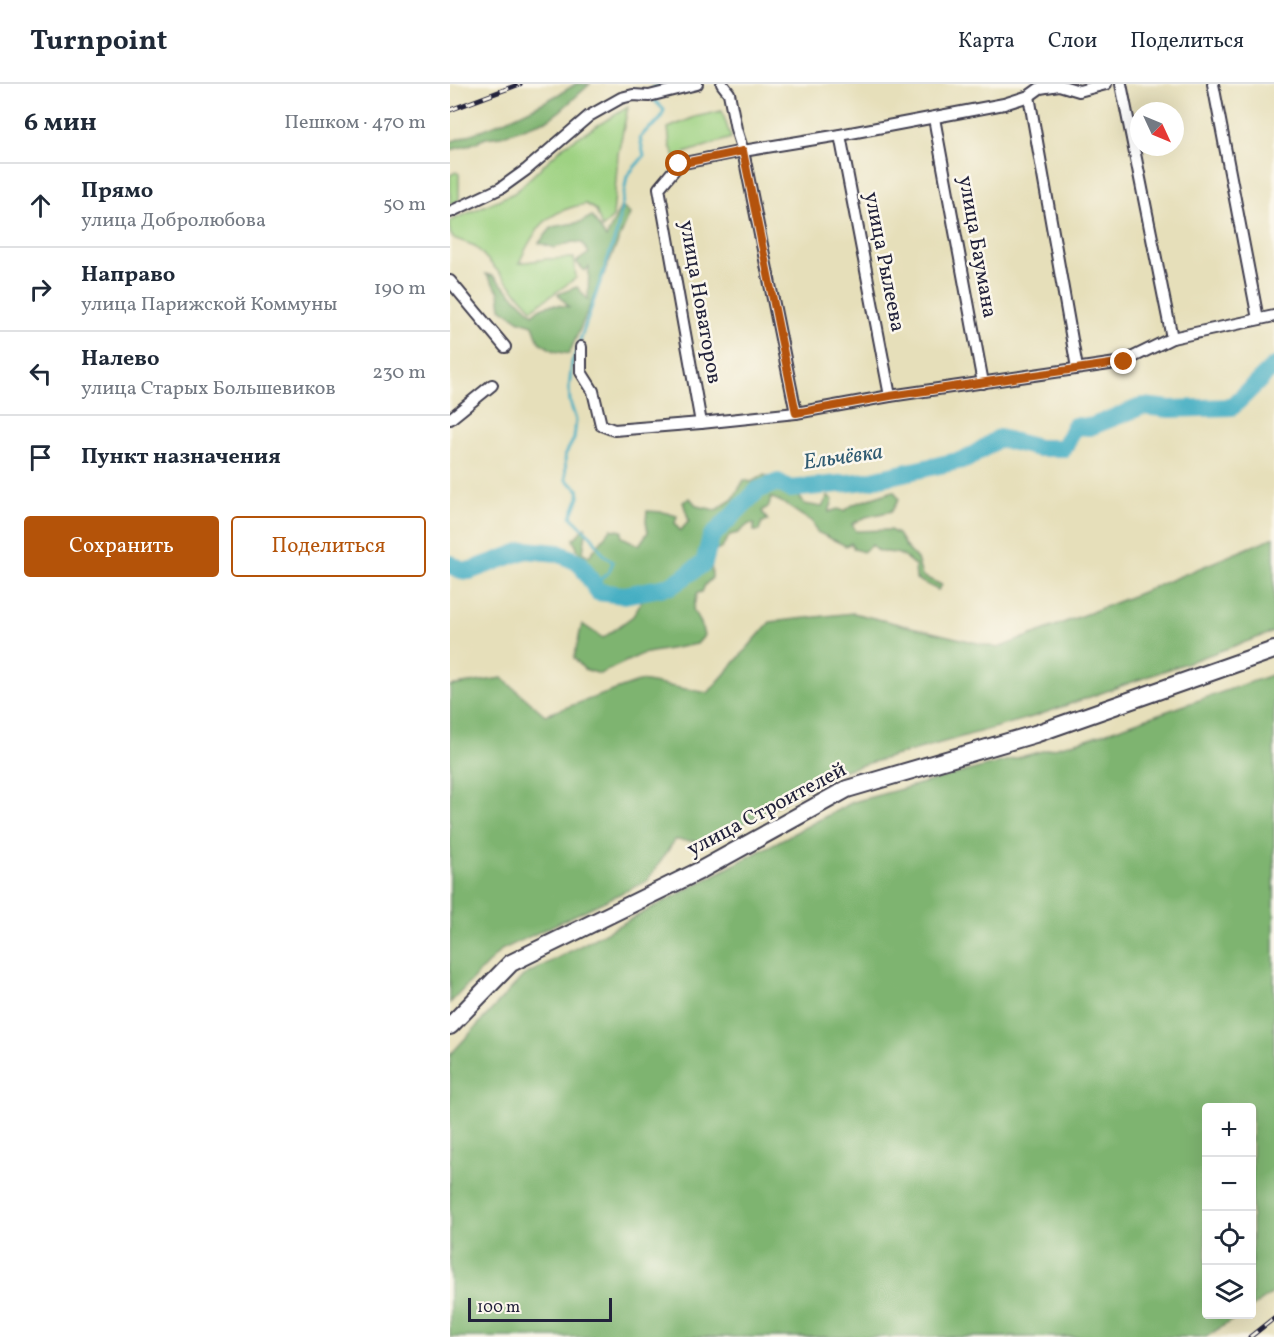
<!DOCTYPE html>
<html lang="ru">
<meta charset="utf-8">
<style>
body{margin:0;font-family:Vollkorn,serif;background:#f2f2f3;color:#1f2937}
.controls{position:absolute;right:18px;bottom:18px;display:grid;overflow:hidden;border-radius:6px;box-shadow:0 6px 24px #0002}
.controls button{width:54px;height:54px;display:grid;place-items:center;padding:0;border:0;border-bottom:2px solid #e0e1e3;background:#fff;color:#1f2937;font:30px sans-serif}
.compass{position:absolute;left:680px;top:18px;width:54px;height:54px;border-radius:50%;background:#fff;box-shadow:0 6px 24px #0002;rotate:134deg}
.scale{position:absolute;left:18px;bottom:15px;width:144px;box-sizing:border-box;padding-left:6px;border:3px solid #22223b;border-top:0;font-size:16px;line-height:21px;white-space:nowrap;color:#22223b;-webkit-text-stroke:4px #fbf7ec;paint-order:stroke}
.stop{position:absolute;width:18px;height:18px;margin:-14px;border:4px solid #b45309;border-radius:50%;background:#fff}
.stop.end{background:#b45309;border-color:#fff;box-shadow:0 2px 6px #0008}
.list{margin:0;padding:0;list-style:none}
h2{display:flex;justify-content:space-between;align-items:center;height:78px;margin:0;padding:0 24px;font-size:26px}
h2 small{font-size:20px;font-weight:400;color:#747a83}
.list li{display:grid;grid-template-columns:39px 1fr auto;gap:18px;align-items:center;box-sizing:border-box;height:84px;padding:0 24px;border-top:2px solid #e0e1e3}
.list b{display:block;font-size:22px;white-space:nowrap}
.list p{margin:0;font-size:20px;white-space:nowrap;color:#747a83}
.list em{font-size:20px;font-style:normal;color:#747a83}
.actions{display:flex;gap:12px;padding:18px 24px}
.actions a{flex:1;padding:14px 0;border:2px solid #b45309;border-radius:6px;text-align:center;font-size:21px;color:#b45309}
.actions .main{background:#b45309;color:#fff}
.icon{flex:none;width:33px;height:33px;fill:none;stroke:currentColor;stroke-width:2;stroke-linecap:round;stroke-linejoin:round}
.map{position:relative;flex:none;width:824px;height:1253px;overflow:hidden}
header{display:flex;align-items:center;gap:36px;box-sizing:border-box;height:84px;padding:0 30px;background:#fff;border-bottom:2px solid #e0e1e3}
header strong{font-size:28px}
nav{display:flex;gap:33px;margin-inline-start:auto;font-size:21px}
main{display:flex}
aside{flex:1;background:#fff}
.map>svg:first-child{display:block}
.green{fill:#9ed282;stroke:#607a5e;stroke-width:1.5}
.forest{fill:#7eb470;stroke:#506b56;stroke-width:1.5}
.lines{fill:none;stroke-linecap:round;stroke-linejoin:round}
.stream{stroke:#43adc2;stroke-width:3}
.river{stroke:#43adc2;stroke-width:18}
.minor-casing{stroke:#3f3e4e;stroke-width:14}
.primary-casing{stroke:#3f3e4e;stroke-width:20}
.minor{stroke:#fff;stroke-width:10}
.primary{stroke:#fff;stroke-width:16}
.rail-casing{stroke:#22223b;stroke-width:5}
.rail{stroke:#fbf7ec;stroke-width:3;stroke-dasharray:9;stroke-linecap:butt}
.route{stroke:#b45309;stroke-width:8}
.labels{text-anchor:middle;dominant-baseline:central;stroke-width:5;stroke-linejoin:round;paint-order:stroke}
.street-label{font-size:21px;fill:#22223b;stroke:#fbf7ec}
.water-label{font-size:22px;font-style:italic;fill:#2f5a71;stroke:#fbf7ec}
</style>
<header>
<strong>Turnpoint</strong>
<nav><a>Карта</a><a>Слои</a><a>Поделиться</a></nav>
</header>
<main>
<aside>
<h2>6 мин<small>Пешком · 470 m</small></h2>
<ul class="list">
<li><svg class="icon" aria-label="ahead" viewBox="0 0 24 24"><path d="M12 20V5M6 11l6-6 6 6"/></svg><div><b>Прямо</b><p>улица Добролюбова</p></div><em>50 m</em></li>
<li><svg class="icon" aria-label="right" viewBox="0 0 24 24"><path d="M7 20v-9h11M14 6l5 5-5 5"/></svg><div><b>Направо</b><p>улица Парижской Коммуны</p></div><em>190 m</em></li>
<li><svg class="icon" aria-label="left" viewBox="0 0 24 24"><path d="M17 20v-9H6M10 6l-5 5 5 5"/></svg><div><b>Налево</b><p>улица Старых Большевиков</p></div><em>230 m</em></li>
<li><svg class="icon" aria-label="arrive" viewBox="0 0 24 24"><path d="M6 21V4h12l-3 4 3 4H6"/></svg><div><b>Пункт назначения</b></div></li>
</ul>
<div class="actions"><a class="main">Сохранить</a><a>Поделиться</a></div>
</aside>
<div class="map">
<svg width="824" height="1253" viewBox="0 0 824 1253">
<rect width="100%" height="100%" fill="#fbf7ec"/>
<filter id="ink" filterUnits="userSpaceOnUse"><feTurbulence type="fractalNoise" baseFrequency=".0167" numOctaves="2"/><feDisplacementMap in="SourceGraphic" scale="12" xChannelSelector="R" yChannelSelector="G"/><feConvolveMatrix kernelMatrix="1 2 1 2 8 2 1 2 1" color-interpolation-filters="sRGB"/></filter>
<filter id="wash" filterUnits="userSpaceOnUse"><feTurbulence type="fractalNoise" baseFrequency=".008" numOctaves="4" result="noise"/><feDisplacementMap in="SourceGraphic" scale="24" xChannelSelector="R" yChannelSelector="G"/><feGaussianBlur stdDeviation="1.35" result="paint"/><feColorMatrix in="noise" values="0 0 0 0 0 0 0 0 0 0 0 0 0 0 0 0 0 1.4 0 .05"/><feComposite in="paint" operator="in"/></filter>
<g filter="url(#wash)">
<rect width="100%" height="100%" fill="#e6dfba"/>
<g class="green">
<path d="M178,23L168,70L163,133L152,144L146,126L136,120C96,127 85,144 69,179L97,175L124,174L126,194L82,225L25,162L3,154L0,149V137L64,109L115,61Z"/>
<path d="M272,27L281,54L225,72L220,62L218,44L245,33Z"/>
<path d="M6,88L9,90V116L0,121V91Z"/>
</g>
<g class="forest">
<path d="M126,0H140L110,27L99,35L51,52L36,54L17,62L0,66V58C44,42 86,25 126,0Z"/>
<path d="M171,122L180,130L119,270L104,267L89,258L83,241L70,237L51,224L49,208L36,190L43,192L83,230C94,219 104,220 119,223L108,210L127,203L138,216L139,183L135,187L126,178L139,169L132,159L123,158L104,164L89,159L102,143L131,138L142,132L156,154Z"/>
<path d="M314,391L340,401L355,420L372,423L378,412L383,416L379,428L388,425L394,427L404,420L444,407L449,415L442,427L416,433L402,440L406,447L440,446L448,450L456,463L467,475L472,492L492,501L488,506L466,495L465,482C460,477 455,473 449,470C438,466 430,472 422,461L413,468L404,465L401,459L396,462L367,448L362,437C349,432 332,415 321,414L319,422L312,427L318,437L312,438L309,447H304V440H299L288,449L280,451L272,464L264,468L261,474L262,494L255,501L252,508L247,509L243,526L251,539L254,552L247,560L192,570L150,590L134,585L124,574L132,540L153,554L183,532L192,516L178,517L152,515L123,456L135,443L136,448L133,469L139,472L161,445L172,447V453L189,461L198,448L196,437L197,427L213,428L227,432L225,439L230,447L239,437L233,418L240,414L247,422L266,426L283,415L294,396L301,398Z"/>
<path d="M824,453V548L586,632L384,689L260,758L225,756L197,797L51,866L0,919V602L52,594L95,631L191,597L258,609L320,538L403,529L548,564L680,513Z"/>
<path d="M824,590V1208L802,1223V1024H756V1230L790,1231L756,1253H0V971L73,892L403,718L637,655Z"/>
</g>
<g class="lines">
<g class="stream">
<path d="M202,6L203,4L212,0"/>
<path d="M129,260L167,148L177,92L194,72L190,54L196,47L210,36L214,26L203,15"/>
<path d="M127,266L122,278L119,304L120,318L126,336L124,355L115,371L116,396L128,405L129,413L121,433L142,453L154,471L163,478L159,488L144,501"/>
</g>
<path class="river" d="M0,480L10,486L19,487L76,466L108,469L130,479L148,508L174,511L221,502L254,479L261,453L308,406L328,398L340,405L417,397L517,375L549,354L588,364H614L625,342L640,343L693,322L720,325L782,323L824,282"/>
</g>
</g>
<g filter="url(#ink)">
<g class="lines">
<g class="minor-casing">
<g id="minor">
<path d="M272,0L279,9L286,45L293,67L346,329"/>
<path d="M671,0L722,254"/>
<path d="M763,0L808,235"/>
<path d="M579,12L627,284"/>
<path d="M484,34L533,299"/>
<path d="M390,51L440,312"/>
<path d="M0,128L51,104L76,86L139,32L171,14L183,11L199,12L247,0"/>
<path d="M0,197L55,263"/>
<path d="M131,263V288L143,307L151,341L164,346L251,339L346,329L440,312L673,278L722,254L824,232"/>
<path d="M0,335L42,301"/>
<path d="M251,339L209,104L229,80L293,67L390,51L554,20L579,12L590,4L609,1L629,7L656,0"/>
</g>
</g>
<g class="primary-casing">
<path id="primary" d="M0,942L61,879L249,787L397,705L585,650L824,566"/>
</g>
<use href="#minor" class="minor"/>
<use href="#primary" class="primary"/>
<g class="rail-casing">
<g id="rail">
<path d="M0,26L70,0"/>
<path d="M800,1253L824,1234"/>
</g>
</g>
<use href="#rail" class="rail"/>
</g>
</g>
<g class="lines" filter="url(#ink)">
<path class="route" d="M229,80L293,67L346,329L440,312L674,278"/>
</g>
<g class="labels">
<g class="street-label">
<text transform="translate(527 163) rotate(80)">улица Баумана</text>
<text transform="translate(434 178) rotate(79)">улица Рылеева</text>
<text transform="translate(250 218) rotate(80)">улица Новаторов</text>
<text transform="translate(317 726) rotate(-28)">улица Строителей</text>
</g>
<g class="water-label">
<text transform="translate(393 374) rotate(-8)">Ельчёвка</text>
</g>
</g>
</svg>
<div class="controls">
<button>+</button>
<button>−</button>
<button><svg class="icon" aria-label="locate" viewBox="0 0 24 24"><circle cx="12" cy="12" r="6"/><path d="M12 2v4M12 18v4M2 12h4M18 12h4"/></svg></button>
<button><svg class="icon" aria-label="layers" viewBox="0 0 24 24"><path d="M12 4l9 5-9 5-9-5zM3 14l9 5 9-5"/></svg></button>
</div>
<svg class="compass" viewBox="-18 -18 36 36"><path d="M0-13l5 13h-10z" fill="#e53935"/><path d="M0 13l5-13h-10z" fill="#747a83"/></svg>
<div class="scale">100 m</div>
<div class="stop" style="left:229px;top:80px"></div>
<div class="stop end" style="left:674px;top:278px"></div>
</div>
</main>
